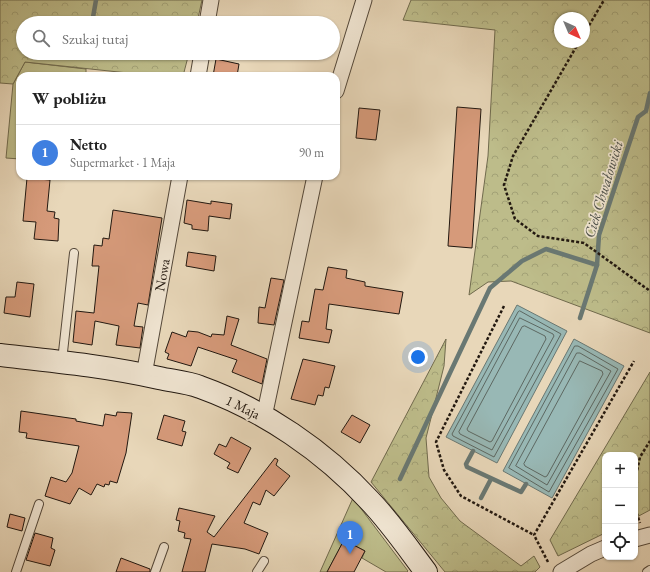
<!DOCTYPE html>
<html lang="pl">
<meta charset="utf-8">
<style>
body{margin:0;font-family:"EB Garamond",serif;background:#f6f6f6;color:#222}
.controls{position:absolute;right:12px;bottom:12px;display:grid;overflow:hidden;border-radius:8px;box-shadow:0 1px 3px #0004}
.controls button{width:36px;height:36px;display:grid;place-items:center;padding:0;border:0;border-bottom:1px solid #e0e0e0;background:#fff;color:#222;font:20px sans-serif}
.compass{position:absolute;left:554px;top:12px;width:36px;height:36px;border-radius:50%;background:#fff;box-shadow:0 1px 3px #0004;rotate:136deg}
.you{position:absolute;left:418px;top:357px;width:14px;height:14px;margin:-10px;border:3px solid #fff;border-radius:50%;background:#1a73e8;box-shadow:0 0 0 6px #1a73e833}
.badge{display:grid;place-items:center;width:26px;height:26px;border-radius:50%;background:#1a73e8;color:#fff;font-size:13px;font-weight:700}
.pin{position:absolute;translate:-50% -33px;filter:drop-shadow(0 1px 2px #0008)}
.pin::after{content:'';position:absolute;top:21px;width:14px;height:12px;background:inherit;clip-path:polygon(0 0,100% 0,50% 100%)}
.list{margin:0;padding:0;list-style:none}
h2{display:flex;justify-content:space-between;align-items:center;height:52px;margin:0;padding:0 16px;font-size:17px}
h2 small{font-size:13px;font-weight:400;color:#767676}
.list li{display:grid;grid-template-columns:26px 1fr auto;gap:12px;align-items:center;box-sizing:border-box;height:56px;padding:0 16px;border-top:1px solid #e0e0e0}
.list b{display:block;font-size:15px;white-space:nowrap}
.list p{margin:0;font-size:13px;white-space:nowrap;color:#767676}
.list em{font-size:13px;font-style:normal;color:#767676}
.icon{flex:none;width:22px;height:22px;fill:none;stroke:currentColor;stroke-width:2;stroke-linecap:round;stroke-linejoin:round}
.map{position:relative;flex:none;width:650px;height:572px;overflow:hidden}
.search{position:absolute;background:#fff;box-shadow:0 1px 3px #0004;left:16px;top:16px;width:324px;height:44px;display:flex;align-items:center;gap:10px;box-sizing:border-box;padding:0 14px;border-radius:22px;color:#767676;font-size:15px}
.panel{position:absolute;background:#fff;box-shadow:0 1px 3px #0004;left:16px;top:72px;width:324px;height:108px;border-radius:12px}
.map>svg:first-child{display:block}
.green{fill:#bdbc8a;stroke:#706a4d}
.forest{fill:url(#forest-crowns);stroke:#706a4d;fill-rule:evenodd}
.water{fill:#98b8b5;stroke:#697873}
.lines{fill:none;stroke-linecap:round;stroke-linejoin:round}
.shore{stroke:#5d6862;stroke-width:1}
.stream{stroke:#697873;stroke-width:4.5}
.building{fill:#d69a7a;stroke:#221810}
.lane-casing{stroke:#54483a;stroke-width:10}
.street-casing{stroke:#54483a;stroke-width:17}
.secondary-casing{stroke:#221810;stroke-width:24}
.path{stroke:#221810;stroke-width:2.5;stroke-dasharray:3 2;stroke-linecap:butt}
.lane{stroke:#f0e5d2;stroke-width:8}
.street{stroke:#f0e5d2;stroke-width:15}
.secondary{stroke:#f0e5d2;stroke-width:22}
.labels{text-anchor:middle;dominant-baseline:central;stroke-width:3.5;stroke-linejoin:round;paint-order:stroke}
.street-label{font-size:14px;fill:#221810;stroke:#f0e5d2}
.water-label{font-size:15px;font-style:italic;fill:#4b504a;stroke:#f0e5d2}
</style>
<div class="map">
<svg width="650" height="572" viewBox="0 0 650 572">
<defs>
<pattern id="forest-crowns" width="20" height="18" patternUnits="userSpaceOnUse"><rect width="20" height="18" fill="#bdbc8a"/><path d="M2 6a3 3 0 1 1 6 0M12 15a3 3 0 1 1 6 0" fill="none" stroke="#a2a176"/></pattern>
</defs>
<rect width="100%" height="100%" fill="#e8d7b9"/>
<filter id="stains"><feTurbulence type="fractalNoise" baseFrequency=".005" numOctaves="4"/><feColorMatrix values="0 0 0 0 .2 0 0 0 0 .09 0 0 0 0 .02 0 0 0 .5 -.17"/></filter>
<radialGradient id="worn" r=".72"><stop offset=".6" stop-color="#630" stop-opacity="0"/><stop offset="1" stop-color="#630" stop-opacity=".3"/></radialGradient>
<g class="green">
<path d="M25,62L86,69V76H20V159L6,158L13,84Z"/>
<path d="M353,498L408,571L407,572H386L362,558L365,551L344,540L327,572H320Z"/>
</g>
<g class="forest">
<path d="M0,0H202L197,23H23V53H189L183,76H156L25,62L13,84L0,83Z"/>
<path d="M411,0H650V333L511,281L488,282L469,295L488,156L495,30L403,20ZM560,18H584V42H560Z"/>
<path d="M446,339L444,366L426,438L429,477L441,498L460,521L521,566L534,556L540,567L535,572H445L371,482Z"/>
<path d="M650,372V510L635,518V455H605V533L558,556L550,540Z"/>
</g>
<g class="water">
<path d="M517,305L567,331L497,463L446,437Z"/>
<path d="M574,339L624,366L552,498L503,471Z"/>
</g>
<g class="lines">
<g class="shore">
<path d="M520,311L561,334L494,457L453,436L452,434L518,312Z"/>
<path d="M520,318L553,334L554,336L492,450L460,434L459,432Z"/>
<path d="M525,326L545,336L546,339L492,441L490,442L468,431L467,429L522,327Z"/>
<path d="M575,346H578L618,369L549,492L509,468Z"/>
<path d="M577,353H580L611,371L547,485L516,466Z"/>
<path d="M580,361L602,371L603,374L547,476L545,477L525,466L524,464Z"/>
</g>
<g class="stream">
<path d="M92,23L96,0"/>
<path d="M580,318L597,265L599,235L638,117L646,111L650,93"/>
<path d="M473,451L466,464L467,467L521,492L526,484"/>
<path d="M400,479L490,288L522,261L546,249L597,265"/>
<path d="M481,498L491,479"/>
</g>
</g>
<g class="building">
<path d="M216,59L239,64L237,76H213Z"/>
<path d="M457,107L481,109L472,248L448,246Z"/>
<path d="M359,108L380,110L376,140L356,138Z"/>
<path d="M27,178L50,180L47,211L55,212L54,218L59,219L58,241L34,239L36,222L23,221Z"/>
<path d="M187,200L211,204V201L232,204L230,219L209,216L208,231L192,229V225L184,223Z"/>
<path d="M113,210L162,218L148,305L138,303L134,326L143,327L140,348L116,345L119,326L95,321L92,345L73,342L76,311L94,313L99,266H92L94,245L102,246L103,238L109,239Z"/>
<path d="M188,252L216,256L214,271L186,266Z"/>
<path d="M328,267L347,270L346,278L365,282V286L403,292L399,314L329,304L326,329L332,330L329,343L299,338L302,321L309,322L315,289L323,290Z"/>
<path d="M271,278L284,280L274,325L258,323L259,307L265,308Z"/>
<path d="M17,282L34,284L30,317L4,313L6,297H15Z"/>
<path d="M227,316L239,319L231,345L267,359L262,384L232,372L237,360L198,347L191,366L167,359L169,354L165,352L172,332L186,337L188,331L198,332L211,337L212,334L224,335Z"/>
<path d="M303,359L335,366L329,388L325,387L323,396L318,395L315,405L291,399Z"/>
<path d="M21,411L76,419V421L103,426L105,414L116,416L117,412L132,413L126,453L117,483L110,481L109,485L105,484L104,487L97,484L91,495L79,488L70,504L45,496L51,477L66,482L72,473L79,446L26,438L27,433L19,432Z"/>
<path d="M164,415L185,421L182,431L186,432L182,446L157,439Z"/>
<path d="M352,415L370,425L360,443L341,432Z"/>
<path d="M231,437L251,448L238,473L227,468L230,463L214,454L219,444L226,447Z"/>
<path d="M275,458L278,460L276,465L290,476L274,496L266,490L260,505L253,502L244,523L268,533L259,554L245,549L212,544L205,572H182L191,539L184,538L185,533L178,531L180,521L176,520L179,508L215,516L207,532L214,537Z"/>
<path d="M10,514L25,518L22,531L7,527Z"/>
<path d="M35,533L53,538L51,548L55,550L50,566L26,560Z"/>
<path d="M344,540L365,551L354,572H327Z"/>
<path d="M121,558L150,569V572H116Z"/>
</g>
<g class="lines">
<g class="lane-casing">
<g id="lane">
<path d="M62,361L74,253"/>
<path d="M16,572L39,504"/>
<path d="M155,572L164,547"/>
<path d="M257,572L264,561"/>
<path d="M647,572L650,570"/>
</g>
</g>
<g class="street-casing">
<g id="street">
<path d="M207,23L211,0"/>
<path d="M198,76L202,53"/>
<path d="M336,91L364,0"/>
<path d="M144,375L180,176"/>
<path d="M264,417L315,176"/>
<path d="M635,539L650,535"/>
<path d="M561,572L591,554L605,548"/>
</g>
</g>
<g class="secondary-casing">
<path id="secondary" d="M0,355C53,361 106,366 159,378C172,381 187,382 200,387C264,410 324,451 370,501C391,523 408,548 426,572"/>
</g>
<g class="path">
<path d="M584,34L604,0"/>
<path d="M579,42L513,156L504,185L515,219L538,236L584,243L650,291"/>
<path d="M504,306L436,442L444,470L461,496L534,535"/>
<path d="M635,480L640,457L650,441"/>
<path d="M635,508L640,523"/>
<path d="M548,562L534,535L634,361"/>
</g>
<use href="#lane" class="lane"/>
<use href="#street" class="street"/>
<use href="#secondary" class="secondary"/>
</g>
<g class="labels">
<g class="street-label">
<text transform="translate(162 275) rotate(-80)">Nowa</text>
<text transform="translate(243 407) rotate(26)">1 Maja</text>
</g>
<g class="water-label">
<text transform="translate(603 189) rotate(-73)">Ciek Chwałowicki</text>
</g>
</g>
<rect width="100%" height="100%" filter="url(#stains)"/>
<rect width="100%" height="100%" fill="url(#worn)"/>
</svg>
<div class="controls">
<button>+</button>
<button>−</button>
<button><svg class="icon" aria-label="locate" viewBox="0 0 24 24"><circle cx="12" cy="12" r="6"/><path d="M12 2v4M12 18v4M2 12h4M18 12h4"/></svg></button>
</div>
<svg class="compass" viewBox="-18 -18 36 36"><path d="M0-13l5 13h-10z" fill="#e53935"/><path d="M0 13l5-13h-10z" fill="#767676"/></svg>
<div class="you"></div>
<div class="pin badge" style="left:350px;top:554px;background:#3f7fe0">1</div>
<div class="search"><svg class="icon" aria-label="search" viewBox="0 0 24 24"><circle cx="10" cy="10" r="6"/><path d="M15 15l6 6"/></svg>Szukaj tutaj</div>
<section class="panel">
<h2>W pobliżu<small></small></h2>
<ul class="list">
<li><span class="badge" style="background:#3f7fe0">1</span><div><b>Netto</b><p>Supermarket · 1 Maja</p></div><em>90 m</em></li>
</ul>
</section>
</div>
